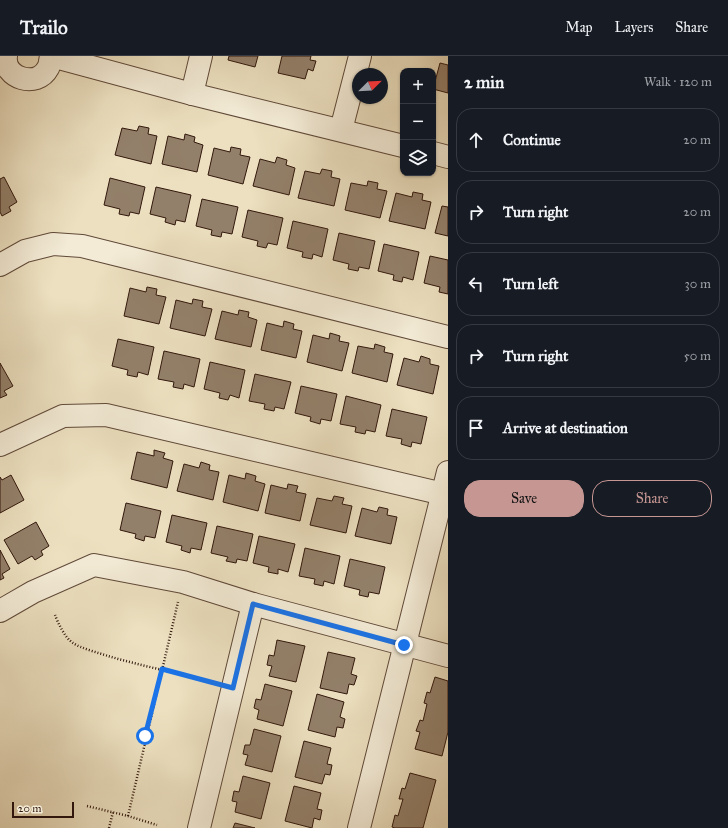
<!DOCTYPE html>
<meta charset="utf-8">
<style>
body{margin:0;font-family:"IM FELL Great Primer",serif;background:#20242c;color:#f1f3f6}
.controls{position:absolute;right:12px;top:12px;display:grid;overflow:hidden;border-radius:8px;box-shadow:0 1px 3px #0004}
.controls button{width:36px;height:36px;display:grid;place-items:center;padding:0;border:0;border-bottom:1px solid #363941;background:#171b24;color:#f1f3f6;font:20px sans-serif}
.compass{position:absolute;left:352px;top:12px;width:36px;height:36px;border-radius:50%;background:#171b24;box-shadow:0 1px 3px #0004;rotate:66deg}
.scale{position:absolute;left:12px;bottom:10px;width:62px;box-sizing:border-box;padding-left:4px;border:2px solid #32170c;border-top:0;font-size:11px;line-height:14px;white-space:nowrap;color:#32170c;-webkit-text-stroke:3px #f3ebd6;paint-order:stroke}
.stop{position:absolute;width:12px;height:12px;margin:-9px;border:3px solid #1a73e8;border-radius:50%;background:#fff}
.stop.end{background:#1a73e8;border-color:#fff;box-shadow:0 1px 4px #0008}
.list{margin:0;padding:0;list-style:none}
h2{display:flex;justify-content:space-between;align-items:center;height:52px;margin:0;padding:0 16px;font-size:17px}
h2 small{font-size:13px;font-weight:400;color:#9ea1a6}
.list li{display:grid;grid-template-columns:26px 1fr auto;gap:12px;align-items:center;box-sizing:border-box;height:64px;margin:0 8px 8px;padding:0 8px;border:1px solid #363941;border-radius:16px}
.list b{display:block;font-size:15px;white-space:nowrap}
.list em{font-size:13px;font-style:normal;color:#9ea1a6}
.actions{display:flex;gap:8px;padding:12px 16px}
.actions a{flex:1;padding:9px 0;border:1px solid #c59692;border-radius:16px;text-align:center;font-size:14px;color:#c59692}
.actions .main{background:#c59692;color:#111}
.icon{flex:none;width:22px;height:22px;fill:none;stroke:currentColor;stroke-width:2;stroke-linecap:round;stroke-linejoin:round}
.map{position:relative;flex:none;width:448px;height:772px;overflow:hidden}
header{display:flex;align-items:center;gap:24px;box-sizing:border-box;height:56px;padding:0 20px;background:#171b24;border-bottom:1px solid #363941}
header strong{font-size:19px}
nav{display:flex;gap:22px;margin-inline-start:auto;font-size:14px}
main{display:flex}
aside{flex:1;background:#171b24}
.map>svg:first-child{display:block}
.building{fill:#93806a;stroke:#32170c}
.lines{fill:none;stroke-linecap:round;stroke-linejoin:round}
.street-casing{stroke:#604939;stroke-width:24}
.path{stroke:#32170c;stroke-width:2.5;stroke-dasharray:1 2;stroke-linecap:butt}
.street{stroke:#f3ebd6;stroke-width:22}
.route{stroke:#1a73e8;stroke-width:5}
</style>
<header>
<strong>Trailo</strong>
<nav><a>Map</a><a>Layers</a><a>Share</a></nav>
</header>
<main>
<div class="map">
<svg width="448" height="772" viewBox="0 0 448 772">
<rect width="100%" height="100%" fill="#ece0c0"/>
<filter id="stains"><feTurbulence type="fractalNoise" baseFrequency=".005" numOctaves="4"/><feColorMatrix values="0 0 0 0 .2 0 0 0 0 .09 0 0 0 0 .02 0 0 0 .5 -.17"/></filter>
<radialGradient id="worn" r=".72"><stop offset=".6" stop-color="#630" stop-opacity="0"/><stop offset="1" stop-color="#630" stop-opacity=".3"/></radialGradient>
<g class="building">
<path d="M229,0H258L255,11L228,4Z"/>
<path d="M282,0H311L310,4L316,5L313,15L308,13L305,23L278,17Z"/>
<path d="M440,7L448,9V37L433,33Z"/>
<path d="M139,70L149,72L148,78L157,80L151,108L115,99L122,72L137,75Z"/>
<path d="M185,78L195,81L194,86L203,89L197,116L162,108L168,80L184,84Z"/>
<path d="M231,91L241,93L240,99L250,101L243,128L208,119L214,92L230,96Z"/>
<path d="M277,101L287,104L286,109L295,112L289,139L253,130L260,103L275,107Z"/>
<path d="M322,113L332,115L331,121L340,123L334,150L298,142L305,115L320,118Z"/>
<path d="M4,121L17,146L9,151L11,155L2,160L0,156V123Z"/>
<path d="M110,122L145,131L139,158L130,156L129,160L119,158L120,153L104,149Z"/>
<path d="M368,125L378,127L377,133L387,135L380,162L345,154L351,127L367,130Z"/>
<path d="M156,131L191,139L185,166L176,164L175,169L165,166L166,162L150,158Z"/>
<path d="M413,136L423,138L422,144L431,146L425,173L389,165L396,137L412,141Z"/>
<path d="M202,143L238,151L232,178L222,176L221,181L211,179L212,174L196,170Z"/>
<path d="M442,150L448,151V180L435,177Z"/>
<path d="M248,154L283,162L277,189L268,187L266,192L257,190L258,185L242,181Z"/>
<path d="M293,165L328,173L322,201L313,198L312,203L302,201L303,196L287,192Z"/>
<path d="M339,177L375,185L369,213L359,211L358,215L348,213L349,208L333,204Z"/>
<path d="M384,188L419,196L413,224L403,221L402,226L393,224L394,219L378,215Z"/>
<path d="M430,200L448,204V238L439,236L440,231L424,227Z"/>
<path d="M147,231L157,233L156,239L166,241L159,268L124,260L130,232L146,236Z"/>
<path d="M193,243L203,245L202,251L212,253L205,280L170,272L176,244L192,248Z"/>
<path d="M239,254L249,256L248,261L257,264L251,291L215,283L222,255L238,259Z"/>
<path d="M284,265L294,268L293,273L302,275L296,302L261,294L267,267L283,271Z"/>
<path d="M330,277L340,280L339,285L349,287L342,315L307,306L313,279L329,283Z"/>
<path d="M118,283L154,291L148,319L138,316L137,321L127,319L128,314L112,310Z"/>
<path d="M375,288L385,291L384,296L393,298L387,326L352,317L358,290L374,293Z"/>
<path d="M164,295L200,303L194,331L184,328L183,333L173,331L174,326L158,323Z"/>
<path d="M421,300L430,303V308L439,310L433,338L397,329L404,302L419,306Z"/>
<path d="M210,306L245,314L239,342L230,339L228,344L219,342L220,337L204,333Z"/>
<path d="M0,307L13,330L4,335L7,339L0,342Z"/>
<path d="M255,318L291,326L284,353L275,351L274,355L264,353L265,348L249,345Z"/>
<path d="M301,330L337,338L331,365L321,363L320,368L310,365L311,361L295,357Z"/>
<path d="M346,340L381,349L375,376L366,374L365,378L355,376L356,371L340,368Z"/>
<path d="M392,353L427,361L421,388L412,386L411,391L401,388L402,383L386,380Z"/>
<path d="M154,394L165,397L163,402L173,405L167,432L131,423L137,396L154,400Z"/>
<path d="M201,406L210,409L209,414L219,416L213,444L177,435L184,408L199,412Z"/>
<path d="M246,417L256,420L255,425L265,428L258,455L223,446L229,419L245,423Z"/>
<path d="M11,419L24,444L0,457V421L2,424Z"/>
<path d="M288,428L298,430L296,436L306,438L300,465L265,457L271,429L287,433Z"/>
<path d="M334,440L344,442L342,448L352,450L346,477L310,469L317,442L332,445Z"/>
<path d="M126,447L161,455L155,482L145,480L144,485L135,482L136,478L120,474Z"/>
<path d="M379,451L388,453L387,459L397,461L391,488L355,480L362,452L377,456Z"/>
<path d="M172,459L207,467L201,494L191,492L190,497L181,494L182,490L166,486Z"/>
<path d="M36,466L49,490L41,495L43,499L35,504L32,500L18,508L4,484Z"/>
<path d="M217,470L253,478L247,505L237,503L236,507L226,505L228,501L211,497Z"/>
<path d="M259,480L295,488L288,516L278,513V518L268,516L269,511L253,507Z"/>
<path d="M305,492L340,500L334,528L324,525L323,530L314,528L315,523L299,520Z"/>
<path d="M0,494L10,513L2,518L4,522L0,524Z"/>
<path d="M350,503L385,511L379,538L369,536L368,541L359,539L360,534L344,530Z"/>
<path d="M277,584L305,590L296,626L269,620L272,610L267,609L269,599L274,600Z"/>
<path d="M328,596L355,602L351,618L357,620L354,629L349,628L347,638L320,632Z"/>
<path d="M435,621L448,625V676L442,700L415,693L420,676L416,675L420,664L423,665L427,648L424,647L427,636L430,637Z"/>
<path d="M265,628L292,635L283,670L257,663L259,654L254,652L256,643L261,644Z"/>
<path d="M317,638L344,646L340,661L345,663L343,672L337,671L335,681L308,674Z"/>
<path d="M254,673L281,680L272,716L245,709L248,699L243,698L245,689H250Z"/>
<path d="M304,685L331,692L327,708L332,709L330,719L325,718L322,728L295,721Z"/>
<path d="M410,717L436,724L423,772H395L392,771L395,759L398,760L403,743H399L402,732L405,733Z"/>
<path d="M243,720L270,727L261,763L235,756L237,746L232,745L234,735L239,736Z"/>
<path d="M294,730L321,737L317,753L322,754L320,764L314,762L312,772L285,765Z"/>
<path d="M235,767L255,772H233Z"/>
</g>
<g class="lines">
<g class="street-casing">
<g id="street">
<path d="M6,0C3,22 37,33 48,12C50,9 50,4 51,0"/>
<path d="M51,0L192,38L403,90"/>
<path d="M192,38L201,0"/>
<path d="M341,74L360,0"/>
<path d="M433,97L448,101"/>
<path d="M0,209L25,195L53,188L82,190L448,281"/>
<path d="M0,389L63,360L106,359L448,439"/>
<path d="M0,555L33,536L94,509L183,526L253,548L448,600"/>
<path d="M199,772L253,548"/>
<path d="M359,772L448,416"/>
</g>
</g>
<g class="path">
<path d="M55,559C58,567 65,582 73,587C80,592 99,597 108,600C142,610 178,617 213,627"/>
<path d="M87,750L128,760L157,769"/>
<path d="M128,760L178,546"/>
<path d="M109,772L113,756"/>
</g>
<use href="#street" class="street"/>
</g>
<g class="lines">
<path class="route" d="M145,680L162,613L233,632L253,548L404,589"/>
</g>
<rect width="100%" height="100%" filter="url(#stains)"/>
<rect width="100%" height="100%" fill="url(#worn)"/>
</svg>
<div class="controls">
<button>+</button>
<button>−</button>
<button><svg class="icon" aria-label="layers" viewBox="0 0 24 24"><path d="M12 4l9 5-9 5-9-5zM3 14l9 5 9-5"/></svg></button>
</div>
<svg class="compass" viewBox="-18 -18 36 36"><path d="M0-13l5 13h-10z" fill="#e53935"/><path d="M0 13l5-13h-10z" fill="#9ea1a6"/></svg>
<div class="scale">20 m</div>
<div class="stop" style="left:145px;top:680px"></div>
<div class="stop end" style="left:404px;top:589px"></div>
</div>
<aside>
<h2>2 min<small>Walk · 120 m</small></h2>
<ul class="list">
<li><svg class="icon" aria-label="ahead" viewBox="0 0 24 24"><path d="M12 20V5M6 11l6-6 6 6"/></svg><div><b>Continue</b></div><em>20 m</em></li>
<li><svg class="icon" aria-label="right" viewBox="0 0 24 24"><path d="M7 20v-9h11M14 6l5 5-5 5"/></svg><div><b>Turn right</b></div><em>20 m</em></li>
<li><svg class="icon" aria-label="left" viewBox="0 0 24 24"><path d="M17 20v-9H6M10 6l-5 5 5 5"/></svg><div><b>Turn left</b></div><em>30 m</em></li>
<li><svg class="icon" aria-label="right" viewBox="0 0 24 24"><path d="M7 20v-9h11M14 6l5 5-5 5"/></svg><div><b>Turn right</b></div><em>50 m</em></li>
<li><svg class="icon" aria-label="arrive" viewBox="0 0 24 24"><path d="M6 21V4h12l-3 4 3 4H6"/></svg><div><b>Arrive at destination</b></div></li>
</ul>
<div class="actions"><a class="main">Save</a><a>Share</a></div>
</aside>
</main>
